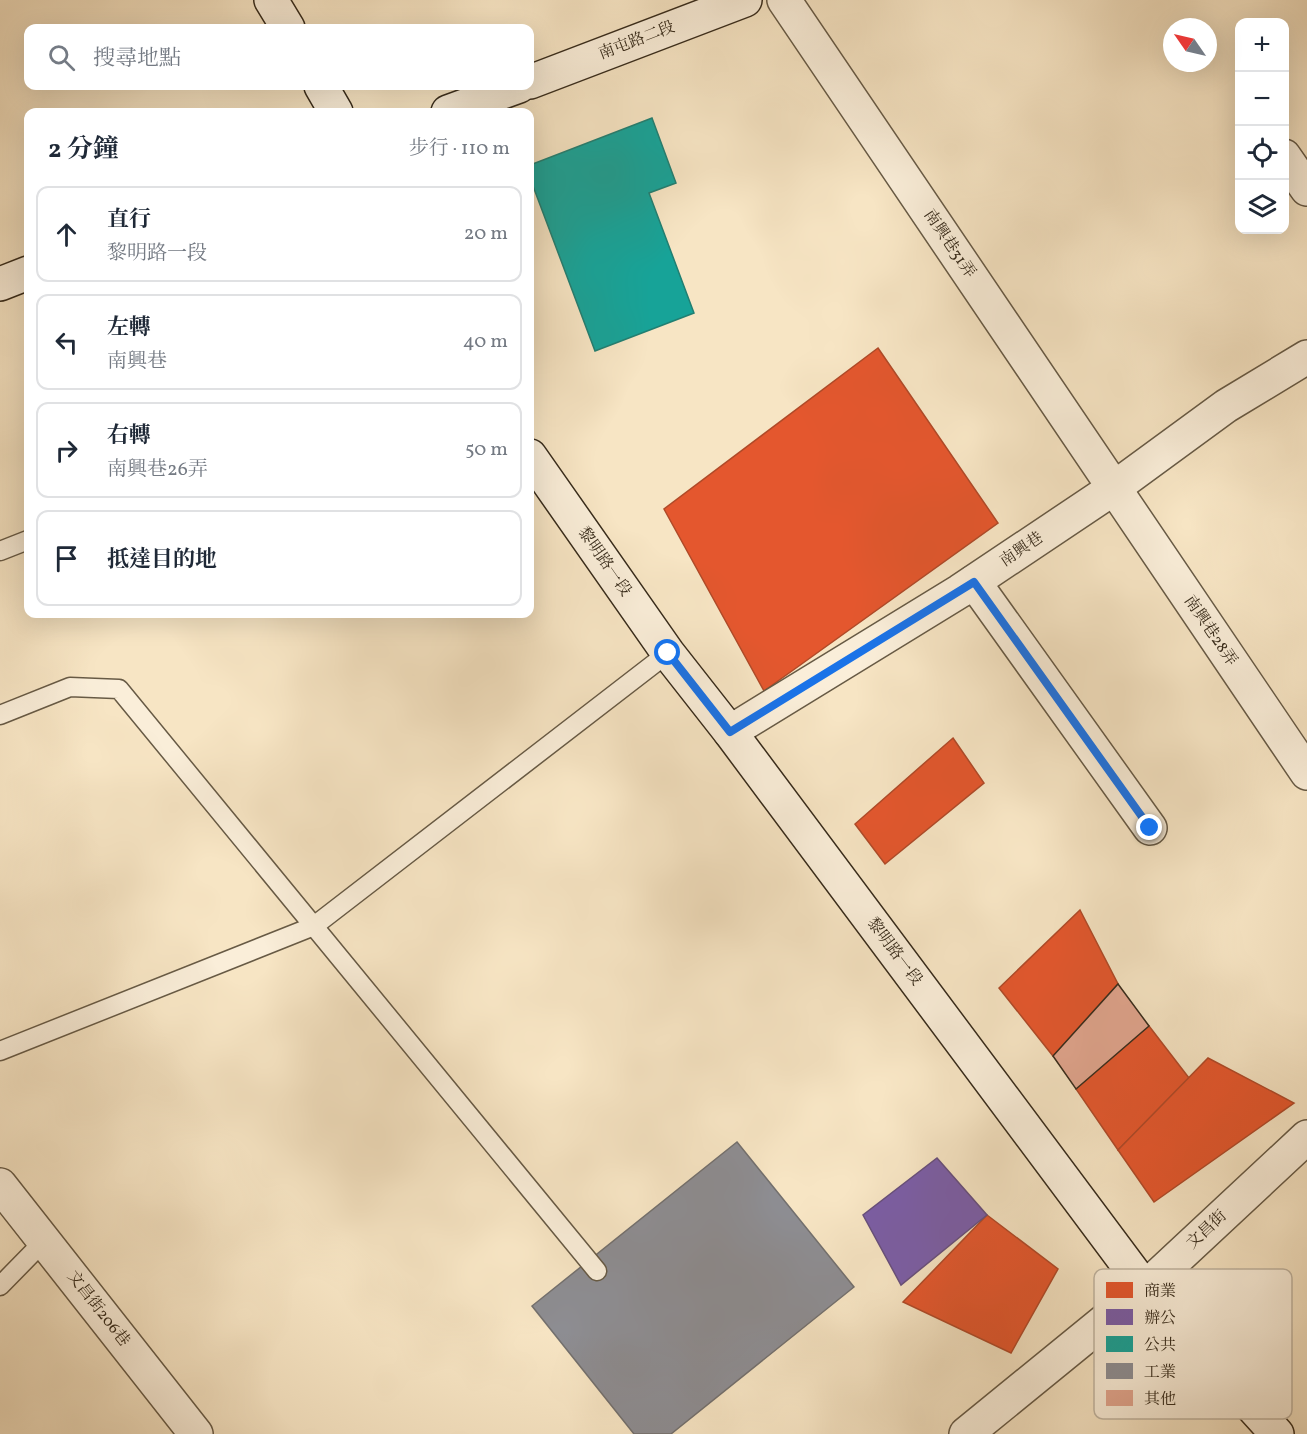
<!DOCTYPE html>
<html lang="zh-TW">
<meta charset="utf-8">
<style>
body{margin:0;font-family:Vollkorn,"Noto Serif TC",serif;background:#f6f6f7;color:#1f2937}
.controls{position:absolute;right:18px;top:18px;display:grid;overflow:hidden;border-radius:12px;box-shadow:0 6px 24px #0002}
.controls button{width:54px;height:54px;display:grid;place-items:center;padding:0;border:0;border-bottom:2px solid #e0e1e3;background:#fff;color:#1f2937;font:30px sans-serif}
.compass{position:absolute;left:1163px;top:18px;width:54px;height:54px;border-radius:50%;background:#fff;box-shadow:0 6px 24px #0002;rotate:304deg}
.stop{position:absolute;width:18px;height:18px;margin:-14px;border:4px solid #1a73e8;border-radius:50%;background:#fff}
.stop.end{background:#1a73e8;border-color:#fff;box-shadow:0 2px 6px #0008}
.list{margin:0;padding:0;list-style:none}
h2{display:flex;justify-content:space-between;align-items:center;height:78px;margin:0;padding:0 24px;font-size:26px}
h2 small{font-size:20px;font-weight:400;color:#747a83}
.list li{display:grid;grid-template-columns:39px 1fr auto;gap:18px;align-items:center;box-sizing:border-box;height:96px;margin:0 12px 12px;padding:0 12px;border:2px solid #e0e1e3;border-radius:12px}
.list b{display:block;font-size:22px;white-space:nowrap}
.list p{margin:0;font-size:20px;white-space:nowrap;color:#747a83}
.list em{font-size:20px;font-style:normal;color:#747a83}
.icon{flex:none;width:33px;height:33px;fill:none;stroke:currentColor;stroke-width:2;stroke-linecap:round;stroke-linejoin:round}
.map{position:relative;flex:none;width:1307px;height:1434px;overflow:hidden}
.search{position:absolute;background:#fff;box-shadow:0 6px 24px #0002;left:24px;top:24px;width:510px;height:66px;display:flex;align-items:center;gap:15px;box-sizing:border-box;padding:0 21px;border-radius:12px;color:#747a83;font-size:22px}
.panel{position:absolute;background:#fff;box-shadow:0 6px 24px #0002;left:24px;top:108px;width:510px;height:510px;border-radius:12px}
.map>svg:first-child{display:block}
.shops{fill:#e4572e;stroke:#b04a28;stroke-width:1.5}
.offices{fill:#7b5ea7;stroke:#674f7d;stroke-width:1.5}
.public{fill:#17a398;stroke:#217f72;stroke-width:1.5}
.industry{fill:#8d8d92;stroke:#73706e;stroke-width:1.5}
.building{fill:#e1a58e;stroke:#372b1b;stroke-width:1.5}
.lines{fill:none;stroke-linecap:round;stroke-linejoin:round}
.service-casing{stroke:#675a45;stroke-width:21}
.minor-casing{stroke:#675a45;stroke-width:36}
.secondary-casing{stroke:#372b1b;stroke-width:36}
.service{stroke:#faeed9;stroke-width:18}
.minor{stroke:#faeed9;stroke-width:33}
.secondary{stroke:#faeed9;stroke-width:33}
.route{stroke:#1a73e8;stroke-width:8}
.labels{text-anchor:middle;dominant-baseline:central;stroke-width:6;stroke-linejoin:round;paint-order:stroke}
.street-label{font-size:16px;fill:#372b1b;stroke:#faeed9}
.key{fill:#faeed9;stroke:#c0b4a0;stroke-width:1.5}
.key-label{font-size:16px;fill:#372b1b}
</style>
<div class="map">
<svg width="1307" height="1434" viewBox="0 0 1307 1434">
<rect width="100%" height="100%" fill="#f7e5c4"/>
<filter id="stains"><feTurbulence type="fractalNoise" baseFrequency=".00333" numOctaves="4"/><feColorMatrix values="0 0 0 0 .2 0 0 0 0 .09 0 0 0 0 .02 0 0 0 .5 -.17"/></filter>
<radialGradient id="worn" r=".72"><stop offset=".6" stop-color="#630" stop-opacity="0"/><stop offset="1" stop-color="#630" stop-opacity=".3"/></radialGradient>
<g class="shops">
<path d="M878,348L998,523L764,691L664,509Z"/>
<path d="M953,738L984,783L885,864L855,824Z"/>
<path d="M1080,910L1118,984L1053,1056L999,988Z"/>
<path d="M1149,1026L1189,1078L1118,1150L1076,1089Z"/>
<path d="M1208,1058L1294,1103L1154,1202L1118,1150Z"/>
<path d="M987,1215L1058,1269L1011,1353L903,1302Z"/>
</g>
<path class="offices" d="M937,1158L987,1215L901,1285L863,1215Z"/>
<path class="public" d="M652,118L676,183L649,193L694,313L595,351L530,178V165Z"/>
<path class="industry" d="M737,1142L854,1287L671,1434H634L532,1306Z"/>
<path class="building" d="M1118,984L1149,1026L1076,1089L1053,1056Z"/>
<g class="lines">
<g class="service-casing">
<g id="service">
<path d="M0,551L28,540"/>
<path d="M0,715L70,687L119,689L597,1271"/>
<path d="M0,1051L314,926L668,653"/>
<path d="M0,1286L44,1241"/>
</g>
</g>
<g class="minor-casing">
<g id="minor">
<path d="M784,0L1307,773"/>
<path d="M1284,156L1307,189"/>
<path d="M974,582L1150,828"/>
<path d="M730,732L960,591L1114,488L1226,406L1307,357"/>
<path d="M0,1185L196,1434"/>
<path d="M966,1434L1145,1288L1307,1137"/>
</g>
</g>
<g class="secondary-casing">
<g id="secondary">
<path d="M271,0L288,28"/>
<path d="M530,82L745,0"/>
<path d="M321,86L336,112"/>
<path d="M448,112L519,86"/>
<path d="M0,284L28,273"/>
<path d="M530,456L668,653L730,732L1145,1288L1277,1434"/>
</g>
</g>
<use href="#service" class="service"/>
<use href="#minor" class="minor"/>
<use href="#secondary" class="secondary"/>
</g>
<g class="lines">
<path class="route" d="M668,653L730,732L974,582L1150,828"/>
</g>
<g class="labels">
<g class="street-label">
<text transform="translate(637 41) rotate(-21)">南屯路二段</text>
<text transform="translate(949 244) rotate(56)">南興巷31弄</text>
<text transform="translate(1022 550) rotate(-34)">南興巷</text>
<text transform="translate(604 562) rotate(55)">黎明路一段</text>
<text transform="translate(1210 631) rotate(56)">南興巷28弄</text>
<text transform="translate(894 952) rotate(53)">黎明路一段</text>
<text transform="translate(1207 1230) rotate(-43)">文昌街</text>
<text transform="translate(98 1309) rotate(52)">文昌街206巷</text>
</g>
</g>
<rect x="1094" y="1269" width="198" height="150" rx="9" class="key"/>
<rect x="1106" y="1282" width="27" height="16" fill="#e4572e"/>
<rect x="1106" y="1309" width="27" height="16" fill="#7b5ea7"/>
<rect x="1106" y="1336" width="27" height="16" fill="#17a398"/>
<rect x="1106" y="1363" width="27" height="16" fill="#8d8d92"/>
<rect x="1106" y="1390" width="27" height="16" fill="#e1a58e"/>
<g class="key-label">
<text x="1144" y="1296">商業</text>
<text x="1144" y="1323">辦公</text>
<text x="1144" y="1350">公共</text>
<text x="1144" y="1377">工業</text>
<text x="1144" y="1404">其他</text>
</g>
<rect width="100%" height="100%" filter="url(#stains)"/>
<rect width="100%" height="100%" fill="url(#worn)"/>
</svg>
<div class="controls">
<button>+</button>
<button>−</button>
<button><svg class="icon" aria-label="locate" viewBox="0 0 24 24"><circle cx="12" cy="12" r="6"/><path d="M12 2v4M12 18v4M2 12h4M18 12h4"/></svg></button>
<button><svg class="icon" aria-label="layers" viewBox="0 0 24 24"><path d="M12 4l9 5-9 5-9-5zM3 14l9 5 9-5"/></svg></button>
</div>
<svg class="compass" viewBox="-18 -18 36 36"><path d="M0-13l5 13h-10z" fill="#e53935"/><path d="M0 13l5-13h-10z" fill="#747a83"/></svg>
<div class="stop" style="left:668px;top:653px"></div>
<div class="stop end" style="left:1150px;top:828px"></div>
<div class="search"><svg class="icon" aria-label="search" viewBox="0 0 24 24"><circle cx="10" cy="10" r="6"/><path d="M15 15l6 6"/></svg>搜尋地點</div>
<section class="panel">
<h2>2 分鐘<small>步行 · 110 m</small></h2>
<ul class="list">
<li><svg class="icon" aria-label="ahead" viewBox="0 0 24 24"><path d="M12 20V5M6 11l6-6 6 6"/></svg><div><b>直行</b><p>黎明路一段</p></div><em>20 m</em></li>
<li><svg class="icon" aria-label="left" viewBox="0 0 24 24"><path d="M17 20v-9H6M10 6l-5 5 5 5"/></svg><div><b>左轉</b><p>南興巷</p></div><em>40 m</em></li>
<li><svg class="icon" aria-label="right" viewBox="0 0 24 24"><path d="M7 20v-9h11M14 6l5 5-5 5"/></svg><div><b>右轉</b><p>南興巷26弄</p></div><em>50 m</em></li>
<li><svg class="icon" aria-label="arrive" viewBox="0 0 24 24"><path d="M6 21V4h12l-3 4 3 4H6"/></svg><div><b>抵達目的地</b></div></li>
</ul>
</section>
</div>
